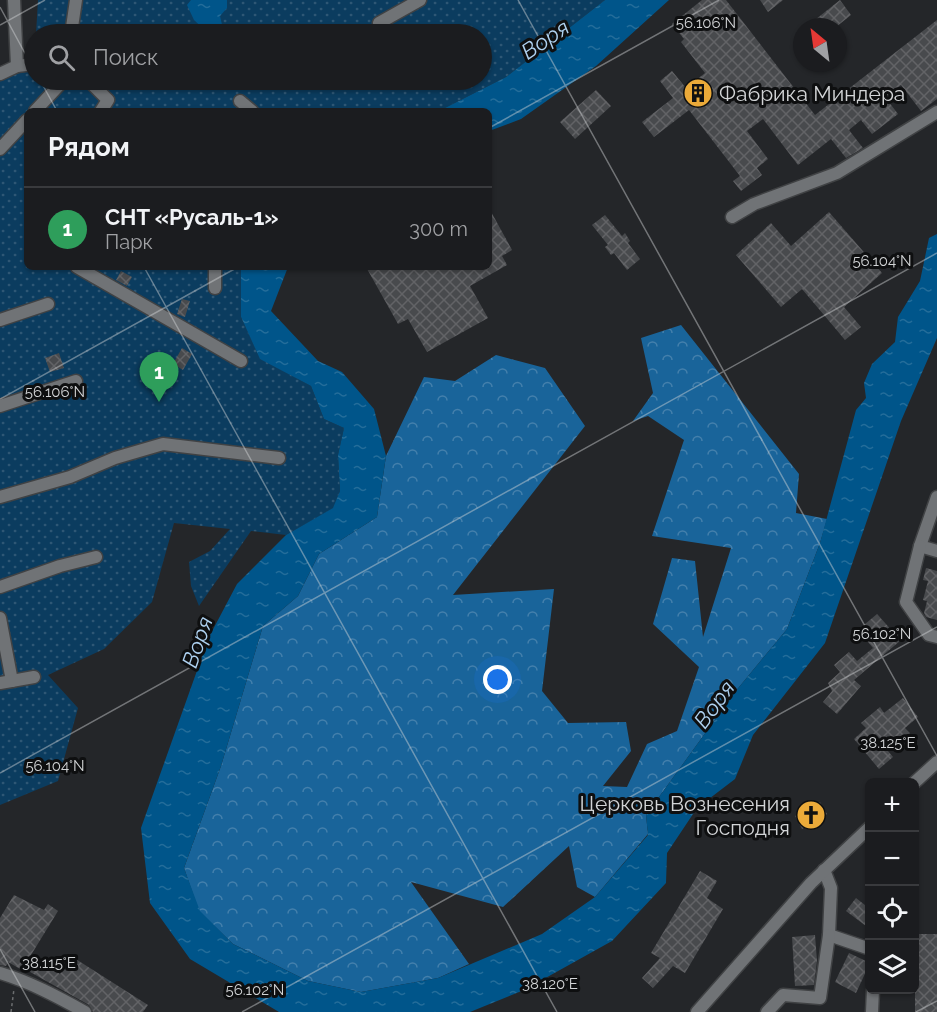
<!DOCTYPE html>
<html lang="ru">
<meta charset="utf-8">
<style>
body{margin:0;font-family:Raleway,sans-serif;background:#242528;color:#f1f3f6}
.controls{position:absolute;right:18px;bottom:18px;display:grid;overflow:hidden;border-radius:9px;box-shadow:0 2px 4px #0004}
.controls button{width:54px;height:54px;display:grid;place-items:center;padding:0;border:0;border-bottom:2px solid #393a3d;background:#1b1c1f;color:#f1f3f6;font:30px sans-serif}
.compass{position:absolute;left:793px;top:18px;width:54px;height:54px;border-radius:50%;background:#1b1c1f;box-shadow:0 2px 4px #0004;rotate:331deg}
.you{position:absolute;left:498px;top:680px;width:21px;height:21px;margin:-15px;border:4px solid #fff;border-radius:50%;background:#1a73e8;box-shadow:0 0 0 9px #1a73e833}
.badge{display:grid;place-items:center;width:39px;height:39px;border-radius:50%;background:#0f766e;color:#fff;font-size:20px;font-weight:700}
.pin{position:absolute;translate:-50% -50px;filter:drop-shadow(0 2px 3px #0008)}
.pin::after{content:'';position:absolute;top:32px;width:21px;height:18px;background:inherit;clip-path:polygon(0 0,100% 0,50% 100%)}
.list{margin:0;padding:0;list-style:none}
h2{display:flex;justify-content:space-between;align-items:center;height:78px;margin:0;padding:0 24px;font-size:26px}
h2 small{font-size:20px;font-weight:400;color:#a0a1a4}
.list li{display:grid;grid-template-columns:39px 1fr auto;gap:18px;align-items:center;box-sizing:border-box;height:84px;padding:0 24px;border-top:2px solid #393a3d}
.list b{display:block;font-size:22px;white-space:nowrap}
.list p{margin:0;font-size:20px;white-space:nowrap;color:#a0a1a4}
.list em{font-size:20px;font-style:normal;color:#a0a1a4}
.icon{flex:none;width:33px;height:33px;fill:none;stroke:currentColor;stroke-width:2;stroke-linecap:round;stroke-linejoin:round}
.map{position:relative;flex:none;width:937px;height:1012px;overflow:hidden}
.search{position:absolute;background:#1b1c1f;box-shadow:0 2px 4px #0004;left:24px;top:24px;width:468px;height:66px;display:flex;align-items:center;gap:15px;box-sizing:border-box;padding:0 21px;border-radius:33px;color:#a0a1a4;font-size:22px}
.panel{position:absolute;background:#1b1c1f;box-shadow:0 2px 4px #0004;left:24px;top:108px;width:468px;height:162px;border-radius:9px}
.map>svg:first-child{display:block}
.grass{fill:url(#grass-dots)}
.forest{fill:url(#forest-crowns)}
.water{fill:url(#water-ripples)}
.building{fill:url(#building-cross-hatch)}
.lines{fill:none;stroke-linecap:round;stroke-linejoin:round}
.minor-casing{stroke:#404244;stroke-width:15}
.path{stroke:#6c6e70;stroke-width:1.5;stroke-dasharray:3 3;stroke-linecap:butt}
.minor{stroke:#707376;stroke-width:12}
.ticks{fill:none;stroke:#d2d4d6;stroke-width:1.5;stroke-opacity:0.45}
.labels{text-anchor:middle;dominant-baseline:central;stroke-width:6;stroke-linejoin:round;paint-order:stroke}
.poi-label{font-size:21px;fill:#d2d4d6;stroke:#0e0f10;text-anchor:start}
.water-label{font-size:22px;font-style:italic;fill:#aed1f0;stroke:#0e0f10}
.ticks-label{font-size:15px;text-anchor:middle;fill:#d2d4d6;stroke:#0e0f10;stroke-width:6;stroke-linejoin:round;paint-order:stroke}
</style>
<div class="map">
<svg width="937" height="1012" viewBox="0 0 937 1012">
<defs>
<pattern id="grass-dots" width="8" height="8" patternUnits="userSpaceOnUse" patternTransform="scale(1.5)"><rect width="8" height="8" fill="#0b3c5f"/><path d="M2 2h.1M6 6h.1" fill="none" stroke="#2e5775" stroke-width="1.8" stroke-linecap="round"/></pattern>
<pattern id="forest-crowns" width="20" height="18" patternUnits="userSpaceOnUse" patternTransform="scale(1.5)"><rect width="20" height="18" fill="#19649a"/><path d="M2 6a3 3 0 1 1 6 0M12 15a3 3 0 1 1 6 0" fill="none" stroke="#4480ac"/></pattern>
<pattern id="water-ripples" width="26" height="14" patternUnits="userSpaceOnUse" patternTransform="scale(1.5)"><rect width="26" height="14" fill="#00558a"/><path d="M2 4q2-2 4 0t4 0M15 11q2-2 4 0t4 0" fill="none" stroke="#246d9a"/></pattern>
<pattern id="building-cross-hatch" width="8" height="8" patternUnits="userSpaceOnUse" patternTransform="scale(1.5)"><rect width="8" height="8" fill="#484a4d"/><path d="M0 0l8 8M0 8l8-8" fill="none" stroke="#626366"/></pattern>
</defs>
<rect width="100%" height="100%" fill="#242629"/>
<path class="grass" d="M38,0H605L506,77L439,111H27V267H241V317L260,358L311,386L324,419L344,428L338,455L340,491L334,508L286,535L251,531L199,606L191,586L189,562L210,551L230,529L174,523L152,602L104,649L48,675L78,708L58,781L0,805V81L33,67L34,51V80H482V34H36Z"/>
<path class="forest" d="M681,325L799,474L796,513L827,519L820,543L787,629L735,692L646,815L648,834L595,897L577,887L569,846L503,907L411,882L469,964L438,978L361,992L308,981L233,944L199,911L184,868L221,766L263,626L298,596L319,554L377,517L386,456L424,377L455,381L496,355L545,368L585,426L453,595L554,589L542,691L568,723L626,722L631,751L603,786L627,787L647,744L677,731L699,667L653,624L672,558L695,561L703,637L731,548L652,536L684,440L648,416L633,421L653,393L641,338Z"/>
<g class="water">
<path d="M191,0H227V8L220,16L223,29L222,34H209L194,20L187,5Z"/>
<path d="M605,0H669L596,66L521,119L489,131V111H439L506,77Z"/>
<path d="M937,234V338L901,421L825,643L753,735L735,779L697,808L667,853L666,883L612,941L524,990L470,1012H279L190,959L150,903L141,828L209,637L237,584L286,535L333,508L340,491L338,455L344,428L324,419L311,386L260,359L241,317V267H288L271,311L318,361L342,372L374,409L386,456L377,517L319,554L298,596L263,626L221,766L184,868L200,911L233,944L308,981L361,992L438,978L542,934L595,897L648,835L646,815L735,692L787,629L820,543L856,410L866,398L864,383L872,364L895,342L898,317L920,281L929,238Z"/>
</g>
<g class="building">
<path d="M702,0H726L815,115L937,20V99L921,111L901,85L885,97L898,114L872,134L861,120L849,130L863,148L846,158L831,139L798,165L763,119L747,131L768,159L757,168L762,175L741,191L733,181L740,176L689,110L654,137L642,122L673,98L660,81L672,71L686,88L705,73L681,42L684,39L672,24Z"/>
<path d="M760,0H783L768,12Z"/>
<path d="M840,0L851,15L836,27H806Z"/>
<path d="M596,90L611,106L575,139L560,122Z"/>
<path d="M489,208L512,250L502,256L507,265L470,286L488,318L427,352L408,319L398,324L366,267H489Z"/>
<path d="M829,212L882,273L844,307L861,327L845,340L802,289L781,307L736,255L771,223L791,246Z"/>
<path d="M605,215L622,236L625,233L630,241L628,243L640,259L627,270L614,253L611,255L605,247L608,245L592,225Z"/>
<path d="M121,271L132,277L127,286L116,280Z"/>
<path d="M182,299L190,301L185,317L177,314Z"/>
<path d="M182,348L192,354L183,370L173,364Z"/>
<path d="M59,353L64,368L50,372L45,358Z"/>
<path d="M926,568L937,571V620L926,617L924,613L927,601L923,600L928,581L923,580Z"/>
<path d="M877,614L894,633L900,628L907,635L854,680L861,686L837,714L823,702L832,691L828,683L840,672L834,665L849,652L857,661L873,648L858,630Z"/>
<path d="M903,698L918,717L905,728L910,733L888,751L893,757L879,769L854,739L866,728L861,723L880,707L884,713Z"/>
<path d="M820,802L827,814L802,829L795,816Z"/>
<path d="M700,871L717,881L707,898L723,909L685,973L673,966L653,988L642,978L660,958L651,953Z"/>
<path d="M14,895L44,910L48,904L58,911L31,955L60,974L71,956L148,1005L143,1012H93L89,1005L23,968L22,970L8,962L6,966L0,965V918Z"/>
<path d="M856,898L870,909V929L846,911Z"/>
<rect x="915" y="934" width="22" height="78"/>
<path d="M815,935L817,961L814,985L795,986L792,937Z"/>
<path d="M849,953L870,963L856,993L835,982Z"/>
</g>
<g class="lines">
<g class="minor-casing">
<g id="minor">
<path d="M379,23L420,0"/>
<path d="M71,34L76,0"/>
<path d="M17,66L34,64"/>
<path d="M0,74L17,66L14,0"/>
<path d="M88,80L108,100L101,111"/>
<path d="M240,101L252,111"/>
<path d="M35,111L64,80"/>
<path d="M0,149L27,120"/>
<path d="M732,217L754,204L837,173L937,112"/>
<path d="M77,267L241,361"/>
<path d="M215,267V288"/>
<path d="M0,320L48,304"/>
<path d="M0,406L76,381"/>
<path d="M0,497L70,477L115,458L163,444L279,458"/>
<path d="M937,497L920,546L937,551"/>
<path d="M920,546L906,602L929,635L937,637"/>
<path d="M0,587L60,566L96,557"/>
<path d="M0,618L12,681"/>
<path d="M0,683L34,677"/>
<path d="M914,783L937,762"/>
<path d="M824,870L831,888L829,935L870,949"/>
<path d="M0,973C30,982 58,997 85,1012"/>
<path d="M697,1012L811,883L870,827"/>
<path d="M767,1012L783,995L820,998L829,935"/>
<path d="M872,1012L873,990"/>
</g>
</g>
<path class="path" d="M11,1012L14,989"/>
<use href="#minor" class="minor"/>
</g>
<path class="ticks" d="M518,0L937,756M0,7L34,70M0,25L45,0M40,80L57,111M489,128L719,0M144,267L557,1012M0,399L238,267M0,773L937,253M0,949L35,1012M242,1012L937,627M916,1012L937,1001"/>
<defs>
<g id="building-disc" transform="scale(1.5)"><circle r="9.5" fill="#ebaa39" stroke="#0e0f10"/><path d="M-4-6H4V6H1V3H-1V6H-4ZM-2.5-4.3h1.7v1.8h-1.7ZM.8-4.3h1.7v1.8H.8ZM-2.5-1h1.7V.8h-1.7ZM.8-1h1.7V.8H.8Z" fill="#111"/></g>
<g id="church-disc" transform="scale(1.5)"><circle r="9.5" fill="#ebaa39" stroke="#0e0f10"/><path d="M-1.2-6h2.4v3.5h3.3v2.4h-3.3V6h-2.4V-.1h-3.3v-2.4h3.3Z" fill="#111"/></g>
</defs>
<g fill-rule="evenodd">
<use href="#building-disc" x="698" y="93"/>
<use href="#church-disc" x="811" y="815"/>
</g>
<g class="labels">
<g class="poi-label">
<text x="719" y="93">Фабрика Миндера</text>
<text x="790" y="803" text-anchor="end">Церковь Вознесения<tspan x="790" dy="24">Господня</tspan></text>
</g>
<g class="water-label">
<text transform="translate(545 39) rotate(-34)">Воря</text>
<text transform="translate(197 642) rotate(-71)">Воря</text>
<text transform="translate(714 704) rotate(-54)">Воря</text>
</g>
</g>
<g class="ticks-label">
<text x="706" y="28">56.106°N</text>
<text x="882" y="266">56.104°N</text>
<text x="55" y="397">56.106°N</text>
<text x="882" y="639">56.102°N</text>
<text x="888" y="748">38.125°E</text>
<text x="55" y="771">56.104°N</text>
<text x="49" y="968">38.115°E</text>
<text x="550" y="989">38.120°E</text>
<text x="255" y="995">56.102°N</text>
</g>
</svg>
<div class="controls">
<button>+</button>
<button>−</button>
<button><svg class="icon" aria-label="locate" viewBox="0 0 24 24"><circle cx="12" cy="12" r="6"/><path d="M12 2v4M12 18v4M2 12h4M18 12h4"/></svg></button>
<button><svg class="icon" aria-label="layers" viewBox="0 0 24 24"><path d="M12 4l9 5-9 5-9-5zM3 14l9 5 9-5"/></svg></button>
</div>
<svg class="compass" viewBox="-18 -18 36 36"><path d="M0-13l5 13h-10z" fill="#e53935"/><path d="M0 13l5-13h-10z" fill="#a0a1a4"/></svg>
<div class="you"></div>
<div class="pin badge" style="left:159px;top:402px;background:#2e9e5b">1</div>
<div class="search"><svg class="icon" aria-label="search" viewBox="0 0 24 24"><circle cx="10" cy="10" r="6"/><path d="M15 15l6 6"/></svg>Поиск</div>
<section class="panel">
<h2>Рядом<small></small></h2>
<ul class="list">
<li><span class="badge" style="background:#2e9e5b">1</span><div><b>СНТ «Русаль-1»</b><p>Парк</p></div><em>300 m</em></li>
</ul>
</section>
</div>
